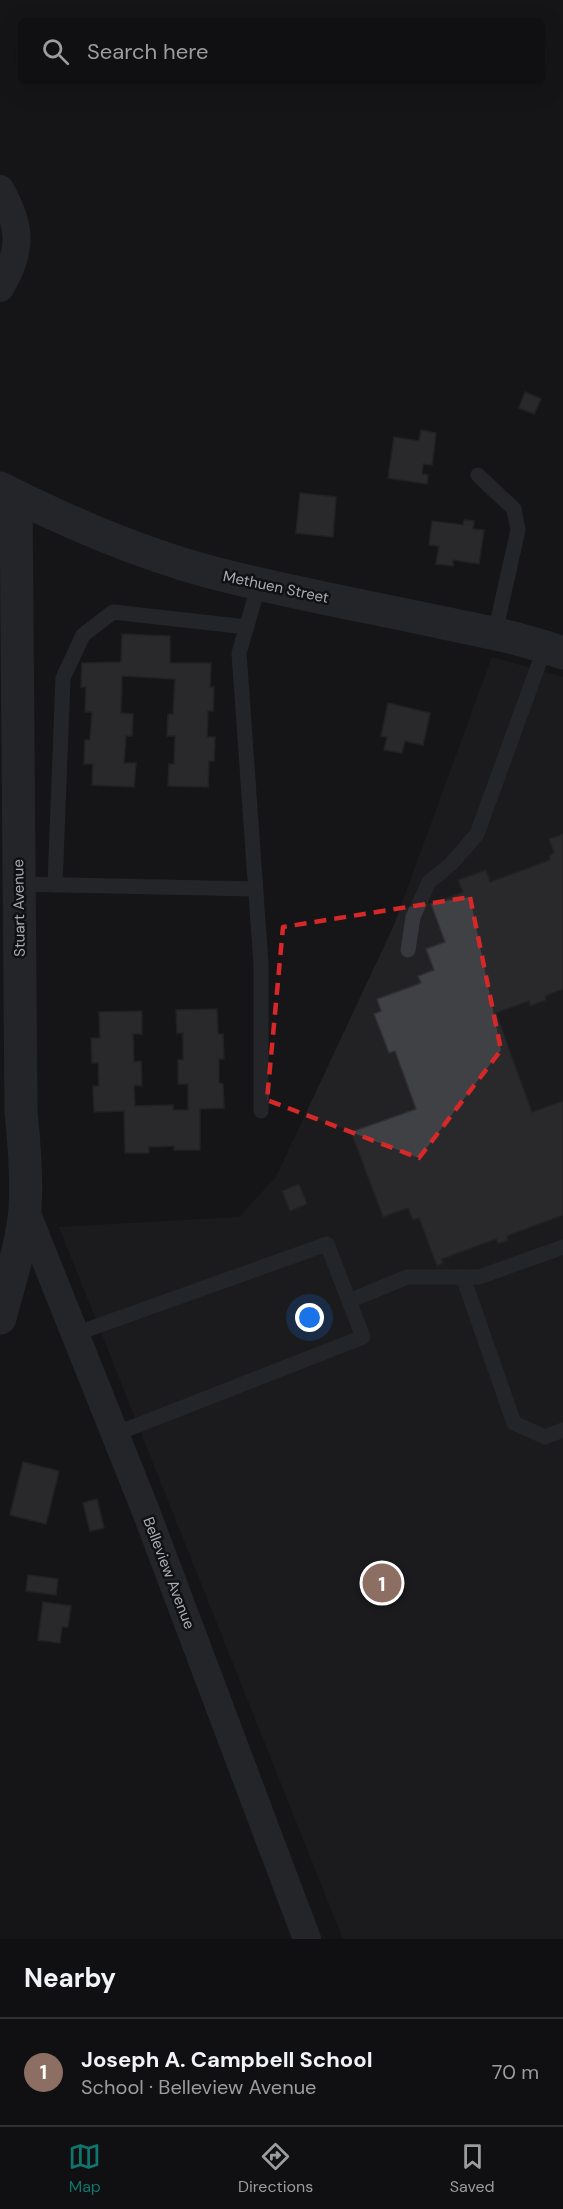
<!DOCTYPE html>
<meta charset="utf-8">
<style>
body{margin:0;font-family:"DM Sans",sans-serif;background:#1e1e20;color:#f1f3f6}
.you{position:absolute;left:310px;top:1318px;width:21px;height:21px;margin:-15px;border:4px solid #fff;border-radius:50%;background:#1a73e8;box-shadow:0 0 0 9px #1a73e833}
.badge{display:grid;place-items:center;width:39px;height:39px;border-radius:50%;background:#0f766e;color:#fff;font-size:20px;font-weight:700}
.pin{position:absolute;translate:-50% -50%;border:3px solid #fff;box-shadow:0 2px 6px #0006}
.list{margin:0;padding:0;list-style:none}
h2{display:flex;justify-content:space-between;align-items:center;height:78px;margin:0;padding:0 24px;font-size:26px}
h2 small{font-size:20px;font-weight:400;color:#9c9d9f}
.list li{display:grid;grid-template-columns:39px 1fr auto;gap:18px;align-items:center;box-sizing:border-box;height:108px;padding:0 24px;border-top:2px solid #303032}
.list b{display:block;font-size:22px;white-space:nowrap}
.list p{margin:0;font-size:20px;white-space:nowrap;color:#9c9d9f}
.list em{font-size:20px;font-style:normal;color:#9c9d9f}
.icon{flex:none;width:33px;height:33px;fill:none;stroke:currentColor;stroke-width:2;stroke-linecap:round;stroke-linejoin:round}
.map{position:relative;flex:none;width:563px;height:1939px;overflow:hidden}
.search{position:absolute;background:#101012;box-shadow:0 6px 24px #0002;left:18px;right:18px;top:18px;height:66px;display:flex;align-items:center;gap:15px;box-sizing:border-box;padding:0 21px;border-radius:9px;color:#9c9d9f;font-size:22px}
.sheet{height:186px;background:#101012}
nav{display:flex;justify-content:space-around;align-items:center;box-sizing:border-box;height:84px;border-top:2px solid #303032;background:#101012;font-size:16px;color:#9c9d9f}
nav a{display:grid;justify-items:center;gap:3px}
nav .on{color:#0f766e}
.map>svg:first-child{display:block}
.built{fill:#222225}
.building{fill:#404145;stroke:#303034;stroke-width:1.5}
.lines{fill:none;stroke-linecap:round;stroke-linejoin:round}
.service{stroke:#37383d;stroke-width:15}
.minor{stroke:#37383d;stroke-width:28}
.tertiary{stroke:#37383d;stroke-width:33}
.marked{fill:none;stroke:#d62828;stroke-width:4.5;stroke-dasharray:12 8;stroke-linejoin:round}
.labels{text-anchor:middle;dominant-baseline:central;stroke-width:5;stroke-linejoin:round;paint-order:stroke}
.street-label{font-size:15px;fill:#a8adb8;stroke:#111113}
</style>
<div class="map">
<svg width="563" height="1939" viewBox="0 0 563 1939">
<rect width="100%" height="100%" fill="#161618"/>
<path class="built" d="M492,657L563,677V1939H343L59,1227L239,1217L276,1177L394,925Z"/>
<g class="building">
<path d="M525,392L541,399L534,414L519,408Z"/>
<path d="M421,430L436,433L432,465L423,464L422,474L428,475L427,484L388,478L394,437L419,441Z"/>
<path d="M300,493L336,497L333,537L296,533Z"/>
<path d="M464,520L474,521L473,529L484,530L479,564L453,560V566L436,564L439,546L429,545L432,521L463,525Z"/>
<path d="M122,634L170,636V663H211L210,687H214L213,711H208L207,737H215L214,761H209L208,787L168,786L169,764H174L175,736H167L168,714H173L175,679L122,676L121,713L133,714L132,736H126L124,763H136L134,787L92,785L93,764H84L85,740H90L92,712H85L86,687H81L82,663L121,662Z"/>
<path d="M388,703L430,713L423,745L405,741L402,753L384,750L387,737L381,736Z"/>
<path d="M563,834V989L545,996L546,1000L530,1006L529,1001L496,1013L532,1112L563,1101V1215L507,1236L508,1240L498,1244L496,1239L442,1259L443,1263L437,1266L419,1218L413,1220L408,1208L383,1217L351,1132L416,1109L395,1051L389,1053L374,1014L381,1011L377,999L421,983L418,976L434,970L426,949L445,942L431,904L463,892L458,880L486,870L490,882L550,860L549,856L554,853L549,839Z"/>
<path d="M217,1009L218,1034H223L224,1059H219V1083L223,1084L224,1108L200,1109V1150H174V1146L149,1147V1153H125L124,1111L94,1112L93,1086H99L98,1063H92L91,1038H100L99,1012L142,1011V1034H133L134,1062L141,1061L142,1086L134,1085L135,1106L173,1105V1110H188V1084H178V1060H183V1033H177L176,1010Z"/>
<path d="M299,1184L307,1204L290,1211L282,1191Z"/>
<path d="M23,1462L59,1471L46,1524L10,1515Z"/>
<path d="M97,1499L104,1528L90,1531L83,1503Z"/>
<path d="M28,1575L58,1579L56,1595L26,1591Z"/>
<path d="M43,1602L71,1606L68,1627H62L60,1643L38,1640Z"/>
</g>
<g class="lines">
<g class="service">
<path d="M478,475L514,509L518,530L495,633"/>
<path d="M259,584L239,653L261,964V1111"/>
<path d="M19,884L255,889"/>
<path d="M55,885L63,678L83,635L113,612L247,627"/>
<path d="M408,950L413,917L429,882L451,864L477,834L545,647"/>
<path d="M463,1277L514,1423L545,1437L563,1430"/>
<path d="M349,1301L407,1277H479L563,1247"/>
<path d="M75,1334L327,1244L363,1337L115,1434"/>
</g>
<g class="minor">
<path d="M0,189C21,226 23,250 0,288"/>
<path d="M25,1209L145,1509L307,1939"/>
</g>
<g class="tertiary">
<path d="M0,488C75,526 152,559 234,578C303,595 374,608 444,623C484,631 524,639 563,653"/>
<path d="M0,1318C9,1282 22,1246 25,1209C27,1176 24,1143 21,1111L16,496"/>
</g>
</g>
<path d="M0 0H563V1939H0ZM470,897L501,1050L419,1158L267,1100L283,927Z" fill="#161618" fill-opacity=".55" fill-rule="evenodd"/>
<path class="marked" d="M470,897L501,1050L419,1158L267,1100L283,927Z"/>
<g class="labels">
<g class="street-label">
<text transform="translate(276 587) rotate(12)">Methuen Street</text>
<text transform="translate(19 908) rotate(-91)">Stuart Avenue</text>
<text transform="translate(169 1573) rotate(69)">Belleview Avenue</text>
</g>
</g>
</svg>
<div class="you"></div>
<div class="pin badge" style="left:382px;top:1583px;background:#8d6e63">1</div>
<div class="search"><svg class="icon" aria-label="search" viewBox="0 0 24 24"><circle cx="10" cy="10" r="6"/><path d="M15 15l6 6"/></svg>Search here</div>
</div>
<section class="sheet">
<h2>Nearby<small></small></h2>
<ul class="list">
<li><span class="badge" style="background:#8d6e63">1</span><div><b>Joseph A. Campbell School</b><p>School · Belleview Avenue</p></div><em>70 m</em></li>
</ul>
</section>
<nav>
<a class="on"><svg class="icon" aria-label="map" viewBox="0 0 24 24"><path d="M3 6l6-2 6 2 6-2v14l-6 2-6-2-6 2zM9 4v14M15 6v14"/></svg>Map</a>
<a><svg class="icon" aria-label="directions" viewBox="0 0 24 24"><path d="M12 3l9 9-9 9-9-9zM9 14v-3h6M13 9l2 2-2 2"/></svg>Directions</a>
<a><svg class="icon" aria-label="saved" viewBox="0 0 24 24"><path d="M7 4h10v16l-5-4-5 4z"/></svg>Saved</a>
</nav>
